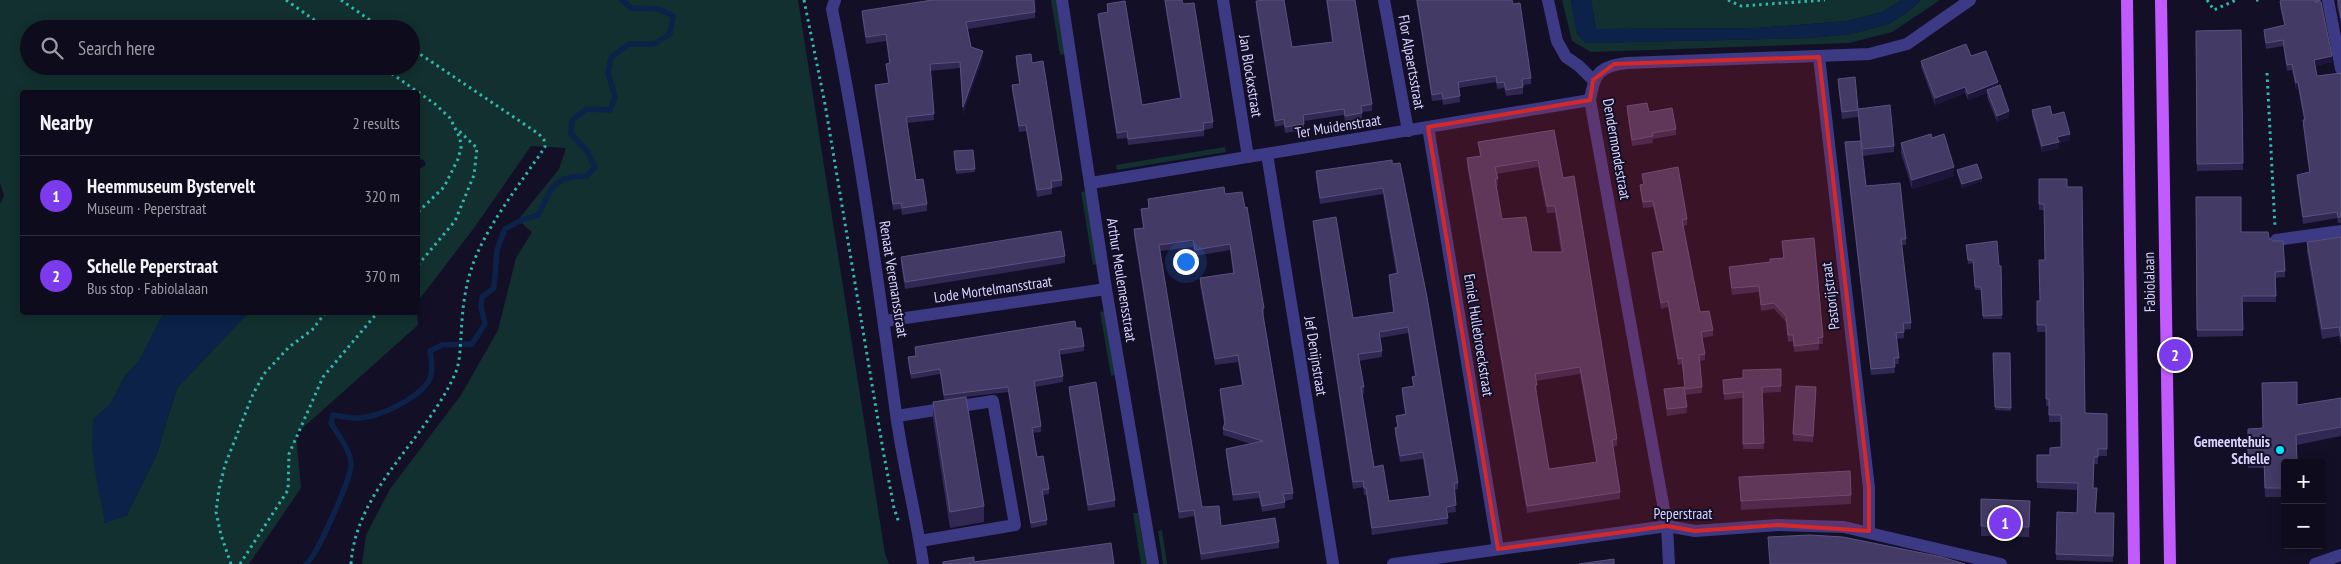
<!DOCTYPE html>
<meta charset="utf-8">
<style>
body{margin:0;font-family:"PT Sans Narrow",sans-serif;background:#1c1929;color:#f1f3f6}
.controls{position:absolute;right:15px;bottom:15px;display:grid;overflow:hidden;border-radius:5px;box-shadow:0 2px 12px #0003}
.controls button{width:45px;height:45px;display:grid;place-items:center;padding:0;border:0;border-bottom:1px solid #2e2b3b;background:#0e0b1c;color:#f1f3f6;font:25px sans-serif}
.you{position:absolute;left:1185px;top:261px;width:18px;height:18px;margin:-12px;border:4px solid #fff;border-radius:50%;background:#1a73e8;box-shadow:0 0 0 8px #1a73e833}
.badge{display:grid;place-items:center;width:32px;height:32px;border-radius:50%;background:#7c3aed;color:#fff;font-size:16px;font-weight:700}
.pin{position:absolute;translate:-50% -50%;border:2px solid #fff;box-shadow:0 1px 5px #0006}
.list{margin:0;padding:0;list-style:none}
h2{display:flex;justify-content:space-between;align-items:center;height:65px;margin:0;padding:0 20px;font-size:21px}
h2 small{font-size:16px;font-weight:400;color:#9b9ba3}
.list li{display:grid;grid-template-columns:32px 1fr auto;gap:15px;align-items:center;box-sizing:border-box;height:80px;padding:0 20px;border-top:1px solid #2e2b3b}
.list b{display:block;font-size:19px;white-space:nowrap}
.list p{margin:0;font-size:16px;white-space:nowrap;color:#9b9ba3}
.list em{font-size:16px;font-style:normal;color:#9b9ba3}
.icon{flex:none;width:28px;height:28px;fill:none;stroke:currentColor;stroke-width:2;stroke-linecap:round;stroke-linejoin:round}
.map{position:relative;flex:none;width:2341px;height:564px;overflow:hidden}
.search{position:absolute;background:#0e0b1c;box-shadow:0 2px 12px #0003;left:20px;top:20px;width:400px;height:55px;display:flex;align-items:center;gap:12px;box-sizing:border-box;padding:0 18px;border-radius:28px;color:#9b9ba3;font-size:19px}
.panel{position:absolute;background:#0e0b1c;box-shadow:0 2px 12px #0003;left:20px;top:90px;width:400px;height:225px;border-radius:5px}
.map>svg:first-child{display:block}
.green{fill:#12302f;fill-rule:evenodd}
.water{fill:#0c2248}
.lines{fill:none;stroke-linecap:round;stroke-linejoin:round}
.stream{stroke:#0c2248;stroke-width:5.5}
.path{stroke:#2fb8b0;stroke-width:3;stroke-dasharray:2.5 4;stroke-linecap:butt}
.minor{stroke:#3d3a85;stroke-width:12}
.major{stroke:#c25bff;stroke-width:12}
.wall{fill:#312854;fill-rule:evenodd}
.shaded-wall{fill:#1d163a}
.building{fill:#433a66;stroke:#5a527e;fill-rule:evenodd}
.marked{fill:#d62828;fill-opacity:0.2;stroke:#d62828;stroke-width:4;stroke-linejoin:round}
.poi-dot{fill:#00e5ff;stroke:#130f26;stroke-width:2}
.labels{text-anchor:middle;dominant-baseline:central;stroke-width:4;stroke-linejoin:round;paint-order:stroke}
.street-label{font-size:15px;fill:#d9d4ff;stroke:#130f26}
.poi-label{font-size:15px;font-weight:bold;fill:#d9d4ff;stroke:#130f26;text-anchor:end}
</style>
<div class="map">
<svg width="2341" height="564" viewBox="0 0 2341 564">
<rect width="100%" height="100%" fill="#130f26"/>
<g class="green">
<path d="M0,0H798L885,554L889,564H362L366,535L390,489L461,395L498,330L516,258L532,232L518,220L559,169L566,148L531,146L474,228L418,301V170L426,165L424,160L418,159V92H22V312L164,313L139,361L125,376L110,405L93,419L105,523L127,515L156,456L177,388L248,313H417L418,325L296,434L301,488L249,564H0V204L4,196L0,183ZM29,29H411V66H29Z"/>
<path d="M1051,0H1056L1065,54L1060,55Z"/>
<path d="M1562,0H1571L1577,33L1586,43L1810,38L1851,34L1888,24L1905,14L1921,0H1940L1892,32L1849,43L1591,52L1572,41Z"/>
<path d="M1591,0H1902L1882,12L1848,21L1757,28L1596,29Z"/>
<path d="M1225,147L1226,152L1117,170L1116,165Z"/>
<path d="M1086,191L1098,264L1093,265L1081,192Z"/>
<path d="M1105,311L1115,375L1111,376L1100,312Z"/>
<path d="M1133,513H1138L1147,564H1141Z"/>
<path d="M1162,530L1167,564H1163L1158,531Z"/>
</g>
<g class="water">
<path d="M1571,0H1591L1596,29L1757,28L1848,21L1882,12L1902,0H1921L1905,14L1888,24L1851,34L1810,38L1586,43C1573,35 1574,14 1571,0Z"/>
<path d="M164,312L248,313L177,388L156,456L127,515L105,523L96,477L92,449L93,419L110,405L125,376L139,361Z"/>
</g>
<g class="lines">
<path class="stream" d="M306,564C316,558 351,478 351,465C351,450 338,435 331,423L333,415C341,416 351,419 360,418C381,416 412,401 426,385C434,376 432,362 430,351L442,345L472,344L485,324L481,307L482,297L494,288L497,250L505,229L522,220L538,215C553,187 552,176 587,176L595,167L587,151L571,134L572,120L587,109L610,110L615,97L608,73L611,57L629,44H654L670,34L673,16L659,9L631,8L622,0"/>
<g class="path">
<path d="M286,0L327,29"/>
<path d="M341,0L383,29"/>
<path d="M804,0L825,104L883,450L894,508L899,523"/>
<path d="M1728,0L1741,6L1825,0"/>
<path d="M2207,0L2214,10L2236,0"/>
<path d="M2256,0H2261"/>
<path d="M381,66L435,104L450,118L460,138L461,148L458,159L444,187L418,212"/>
<path d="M2267,73L2275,227"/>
<path d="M418,265L455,221L474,175L477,148L457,129"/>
<path d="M231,564L221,535L216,512L219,489L225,465L253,394L264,374L289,347L312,330L326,312"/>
<path d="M240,564L288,490L289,454L323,377L378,312"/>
<path d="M351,564C356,489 426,440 455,374C460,363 460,349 461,337C462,315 464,291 471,270C483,230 521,183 545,147L544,140L539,134L411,48"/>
</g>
<g class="minor">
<path d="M835,0L832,9C859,144 878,279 896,414C903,465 916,514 923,564"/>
<path d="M1062,0L1106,289L1153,564"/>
<path d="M1223,0L1248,157"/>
<path d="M1384,0L1408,131"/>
<path d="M1548,0L1557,41L1566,57L1579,66L1593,80"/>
<path d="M2328,0L2341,69"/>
<path d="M1819,57L1869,488V531"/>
<path d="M1428,127L1498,549"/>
<path d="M1267,154L1333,564"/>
<path d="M1091,183L1590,100"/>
<path d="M2276,240L2341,231"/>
<path d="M885,321L1106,289"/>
<path d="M897,416L993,401L1015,525L920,541"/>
<path d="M1393,564L1667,526L1695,531L1778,525L1844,527L2001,564"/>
<path d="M1669,564L1667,526L1590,100C1594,74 1599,66 1627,63L1869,54L1907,44L1970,0"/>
<path d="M2315,564L2341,555"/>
</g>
<g class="major">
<path d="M2127,0L2134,564"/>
<path d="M2161,0L2170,564"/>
</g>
</g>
<g class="wall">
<path d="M1165,0L1183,4L1213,122V128L1204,130V136L1128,145L1127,138L1117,139L1098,20V14L1107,12V4L1142,105L1180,98L1165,5Z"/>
<path d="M1326,0H1355L1372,104V111L1362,112V120L1345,122L1344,115L1304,121V130L1285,133L1284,125L1275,127L1256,8V1L1292,47L1332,42Z"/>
<path d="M1416,0H1512L1531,78V84L1523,85V94L1506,96L1504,88L1497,89L1496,82L1459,88L1460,102L1443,105L1442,100L1432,101Z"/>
<path d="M2321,0L2332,62L2315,66L2317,76L2341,73V223H2338L2337,218L2303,224L2297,181V175L2309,172L2303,126V120H2304L2298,88L2296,89L2292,70L2287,71L2283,46L2266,49L2264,36V30L2284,25L2280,7V1Z"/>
<path d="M2337,0H2341V25L2337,6Z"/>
<path d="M862,11L1035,12V18L968,29L971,47L983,57L963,114L960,68L930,71L934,120L907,123L916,180L927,204V211L902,215L901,209L893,210L875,92V85L888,83L886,64L889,63L886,41L866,44L862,17Z"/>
<path d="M2241,30L2243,170L2197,171L2196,31Z"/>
<path d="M1016,56L1032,63L1062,180V186L1052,188V194L1037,197L1026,131L1019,132L1012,91V85L1019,84L1016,63Z"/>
<path d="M1971,56L1998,86L2009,117L1997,122L1987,97V93L1968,100L1965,93L1935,105L1921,67V61Z"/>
<path d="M1838,79L1858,109L1894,146V152L1862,156L1866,186L1906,239V245H1902L1911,323V329L1904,330V338L1896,339L1899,364H1894L1895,373L1871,375L1845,149V142L1860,141L1858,117L1842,119L1838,86Z"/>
<path d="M1627,106L1649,112L1676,129V135L1653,139V143L1632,146L1627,113Z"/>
<path d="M2032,110L2052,115L2070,140L2059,143V148L2042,152L2032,116Z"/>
<path d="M1554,130L1563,178L1617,439V446H1613L1620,492V499L1527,513L1467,165V158L1480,156L1478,142ZM1538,167L1547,213H1555L1561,252H1532L1502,219L1496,186H1498L1497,174ZM1580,374L1596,462L1549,469L1536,392H1537L1536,381Z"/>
<path d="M1932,138L1954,176L1912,189L1901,153V143Z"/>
<path d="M973,150L975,172L956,174L954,154Z"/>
<path d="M1392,160L1458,483V489L1454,490L1456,512L1447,513L1448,524L1372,535L1366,495H1364L1363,487L1353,489L1313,227V221L1353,318L1393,312L1389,281V275L1396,273L1383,194L1320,204L1316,178V171ZM1408,333L1415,377H1412L1413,386L1402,388V394L1405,414L1396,416L1397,427L1395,428V434L1400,462L1423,459L1429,496L1389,501L1374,467L1362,394L1364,393V387L1359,361L1382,357V351L1380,338Z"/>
<path d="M1957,170L1982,181L1962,188L1957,173Z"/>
<path d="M1642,174L1687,219V225L1683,226L1700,312L1713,330V336L1702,338L1705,354V360L1700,361L1702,393L1685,395L1687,413L1667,416L1664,389L1685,391L1682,364L1678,365L1668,307L1661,309L1652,259V253L1663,251L1653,207L1643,208L1640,191V185L1643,184Z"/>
<path d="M2039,179L2067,187L2085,413L2107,414V456H2098V464H2094L2093,488L2097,495L2096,513H2114L2113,562L2056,560L2057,512L2077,513V490L2037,488V455H2050L2061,447V422H2049V406H2046V332H2037V301H2040L2045,260L2044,210H2039Z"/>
<path d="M1225,194L1245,208L1264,308V315H1263L1293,493V499L1285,501V508L1262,512L1259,498L1233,501L1226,455V449L1251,444L1223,435V429L1224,424L1220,396V389L1242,386L1238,362L1215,365L1200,285V278L1233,273L1230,250L1195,256L1193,247L1160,251L1202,507L1221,526L1279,542V548L1201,560L1194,516L1179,519L1134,236V229L1143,228L1141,215V209L1148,208V199Z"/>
<path d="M2196,197L2241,232L2269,238L2273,241L2285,271V277L2276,278V302H2242L2243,336L2197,337Z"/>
<path d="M2341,237V346L2339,336L2322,339L2307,252V242Z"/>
<path d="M1782,241L1823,337V344H1819V350L1794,352L1793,341L1788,342L1786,322L1774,309L1761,311L1759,292L1732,295L1729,273V267L1770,262L1783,258Z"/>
<path d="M1966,245L1999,266H2001L2002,319H1983L1981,290H1975L1973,263L1968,264Z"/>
<path d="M1065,256V263L905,289L901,263V257Z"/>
<path d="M1076,328L1084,346V351L1059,355L1063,376V382L1035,387L1041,426V432L1033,433L1037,457L1049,489V494L1043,495L1047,520V525L1031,528L1008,392L966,397L984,506V522L950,528L933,419V402L944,400L940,374L911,379L908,362V357L916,356L915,347Z"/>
<path d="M1993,353H2010L2011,411L1995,410Z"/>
<path d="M1781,369V392L1762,393L1764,449H1743V398L1724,400L1723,380L1743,378Z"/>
<path d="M1069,387L1115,500V507L1088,511L1069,393Z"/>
<path d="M1816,394L1813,442L1793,441V434Z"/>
<path d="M2341,398V436L2297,445L2285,463V497H2265L2264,468H2248V429L2263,428L2297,405Z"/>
<path d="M1739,477L1851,495V504L1741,510Z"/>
<path d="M1981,499L2030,510L2029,537L1981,536Z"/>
</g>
<g class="shaded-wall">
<path d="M983,51V57L963,114V107Z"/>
<path d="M2332,56V62L2314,66V60Z"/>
<path d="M1998,82V89L1987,90V93L1968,100V94Z"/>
<path d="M2298,82V88L2296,89V83Z"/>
<path d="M1965,87V93L1935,105V98Z"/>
<path d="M2009,111V117L1997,122V116Z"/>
<path d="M2070,134V140L2059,143V148L2042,152V146L2057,137Z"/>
<path d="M1954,167V176L1912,189V180Z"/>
<path d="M1982,178V181L1962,188V184Z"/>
</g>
<g class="building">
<path d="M932,0H1034L1035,12L966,22L971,47L983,51L963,107L960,62L930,64L934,114L906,117L916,180L923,179L927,204L902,208L901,203L893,204L875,85L889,83L886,64L890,63L886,34L866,37L862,11Z"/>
<path d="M1165,0H1182L1183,4L1194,3L1213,122L1203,123L1204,130L1128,139L1127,131L1117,133L1098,14L1108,12L1107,4L1125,1L1142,105L1181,98Z"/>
<path d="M1265,0H1284L1292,47L1333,42L1327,0H1355L1372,104L1361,106L1362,113L1345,116L1344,109L1303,115L1304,124L1285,127L1284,119L1275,121L1256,1Z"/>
<path d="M1417,0H1512L1513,4L1520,3L1531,78L1522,79L1523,87L1506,90L1504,82L1497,83L1496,76L1458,82L1460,96L1443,99L1442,93L1432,95Z"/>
<path d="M2282,0H2320L2315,2H2321L2332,56L2314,60L2317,76L2341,73V217H2338L2337,212L2303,217L2297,175L2310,172L2303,120H2305L2298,82L2296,83L2292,64L2287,65L2283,40L2266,43L2264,30L2285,25L2280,1Z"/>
<path d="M2338,0H2341V18Z"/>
<path d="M2241,30L2243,163L2197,164L2196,31Z"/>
<path d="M1966,44L1971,56L1986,51L1998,82L1968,94L1965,87L1935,98L1921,61Z"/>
<path d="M1031,54L1032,63L1043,61L1062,180L1051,181L1052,188L1037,190L1026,125L1019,126L1012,85L1020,84L1016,56Z"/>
<path d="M1855,77L1858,109L1890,105L1894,146L1862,149L1858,110L1842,112L1838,79Z"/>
<path d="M2000,85L2009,111L1997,116L1987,90Z"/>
<path d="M1647,103L1649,112L1672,108L1676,129L1652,133L1653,136L1632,140L1627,106Z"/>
<path d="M2050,106L2052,115L2064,112L2070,134L2057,137L2059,142L2042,146L2032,110Z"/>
<path d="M1554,130L1563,178L1574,176L1617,439L1612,440L1620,492L1527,506L1467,158L1481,156L1478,142ZM1538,160L1547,206H1555L1563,252H1532L1526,217L1502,219L1495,179H1498L1495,167ZM1580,367L1597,462L1549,469L1535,385H1537L1535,374Z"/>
<path d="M1931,134L1932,138L1944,134L1954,167L1912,180L1901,143Z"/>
<path d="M1861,141L1866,186L1900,183L1906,239H1901L1911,323H1903L1904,332L1896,333L1899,358H1894L1895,367L1871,369L1845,142Z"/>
<path d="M973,150L975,169L956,170L954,151Z"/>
<path d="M1392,160V164L1400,163L1427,297L1458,483H1454L1456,505L1446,507L1448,518L1372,528L1366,488H1364L1363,481L1353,482L1313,221L1336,217L1353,318L1394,312L1389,275L1398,273L1383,188L1320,198L1316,171ZM1408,327L1416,376L1412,377L1414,386L1402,388L1406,414L1396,416L1398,427L1395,428L1400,456L1423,452L1430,496L1389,501L1383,465L1374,467L1361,387H1364L1358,354L1382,351L1379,332Z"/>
<path d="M1977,164L1982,178L1962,184L1957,170Z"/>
<path d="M1678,167L1687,219L1682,220L1700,312L1709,311L1713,330L1701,332L1705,354L1699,355L1702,387L1685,389L1682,358L1678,359L1668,301L1661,303L1652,253L1664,251L1653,201L1643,202L1640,185L1644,184L1642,174Z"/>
<path d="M2039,179H2067V187H2082L2085,413L2107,414V449H2098V457H2094L2093,488H2097L2095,513H2114L2113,556L2056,554L2057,512L2077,513L2078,483L2037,482V455H2050V448L2061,447V415H2049V399H2046V325H2037V301H2040L2039,260H2045L2044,204H2039Z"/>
<path d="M1224,187L1225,194L1242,192L1245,208L1247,207L1264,308L1262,309L1293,493L1283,494L1285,502L1262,506L1259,492L1233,495L1226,449L1263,441L1223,429L1225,422L1220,389L1243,385L1238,355L1215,359L1200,278L1234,273L1230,244L1195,250L1193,240L1159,245L1202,507L1219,506L1221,526L1275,518L1279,542L1201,554L1194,510L1179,512L1134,229L1144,228L1141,209L1149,208L1148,199Z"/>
<path d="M2196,197H2241V232H2268L2269,238L2273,241H2283L2285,271L2275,272L2276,296H2242L2243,330H2197Z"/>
<path d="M1061,231L1065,256L905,282L901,257Z"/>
<path d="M2341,237V337L2339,327L2322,329L2307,242Z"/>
<path d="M1814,238L1823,337L1818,338L1819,343L1794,346L1793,335H1788L1786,316L1774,303L1761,305L1759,286L1732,288L1729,267L1770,262V259L1784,258L1782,241Z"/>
<path d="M1997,241L1999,266H2001L2002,315L1983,316L1981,287H1975L1973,260H1968L1966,245Z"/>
<path d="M1075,321L1076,328H1081L1084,346L1059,350L1063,376L1034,381L1041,426L1032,428L1037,457L1043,456L1049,489L1042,490L1047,520L1031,523L1008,387L944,395L940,369L911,374L908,357L916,356L915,347Z"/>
<path d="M1993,353H2010L2011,408L1995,407Z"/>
<path d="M1781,369V386L1762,387L1764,443L1743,444V392L1724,394L1723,380L1743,378V370Z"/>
<path d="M1096,382L1115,500L1088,505L1069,387Z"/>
<path d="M2297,382V405L2341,398V427L2296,435L2297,463H2285V488H2265L2264,458H2248V429L2263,428L2262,383Z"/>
<path d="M1796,386L1816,387L1813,436L1793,434Z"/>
<path d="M1684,387L1687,407L1667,409L1664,389Z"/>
<path d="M966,397L984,506L950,512L933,402Z"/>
<path d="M1850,471L1851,495L1741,501L1739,477Z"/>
<path d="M1981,499L2030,501L2029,527L1981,526Z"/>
<path d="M1810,535L1843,537L1942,557L1965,564H1770L1768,537Z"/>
<path d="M1111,543L1114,564H943V562L974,557V562Z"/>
<path d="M1614,559V564H1579Z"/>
</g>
<path class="marked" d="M1819,57L1869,488V531L1778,525L1695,531L1667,526L1498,549L1428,127L1590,100L1593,80L1614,64Z"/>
<circle class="poi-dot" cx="2280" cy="450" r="5"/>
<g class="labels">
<g class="street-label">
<text transform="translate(1412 62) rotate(80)">Flor Alpaertsstraat</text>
<text transform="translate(1251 76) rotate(81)">Jan Blockxstraat</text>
<text transform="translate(1338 126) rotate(-9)">Ter Muidenstraat</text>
<text transform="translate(1617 149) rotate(80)">Dendermondestraat</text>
<text transform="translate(894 279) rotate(81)">Renaat Veremansstraat</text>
<text transform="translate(1122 280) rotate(81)">Arthur Meulemensstraat</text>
<text transform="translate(2149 282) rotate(-91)">Fabiolalaan</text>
<text transform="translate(993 289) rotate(-8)">Lode Mortelmansstraat</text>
<text transform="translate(1830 296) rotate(-97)">Pastorijstraat</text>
<text transform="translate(1479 335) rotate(81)">Emiel Hullebroeckstraat</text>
<text transform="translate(1316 356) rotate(81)">Jef Denijnstraat</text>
<text x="1683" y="513">Peperstraat</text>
</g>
<g class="poi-label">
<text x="2270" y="441">Gemeentehuis<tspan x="2270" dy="17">Schelle</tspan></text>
</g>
</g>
</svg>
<div class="controls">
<button>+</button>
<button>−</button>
</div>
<div class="you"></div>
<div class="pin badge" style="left:2005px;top:523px">1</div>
<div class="pin badge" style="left:2175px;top:355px">2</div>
<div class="search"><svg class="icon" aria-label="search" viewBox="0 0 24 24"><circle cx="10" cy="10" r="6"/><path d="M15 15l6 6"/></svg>Search here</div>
<section class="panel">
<h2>Nearby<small>2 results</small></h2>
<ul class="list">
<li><span class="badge">1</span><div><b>Heemmuseum Bystervelt</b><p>Museum · Peperstraat</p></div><em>320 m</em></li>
<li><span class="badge">2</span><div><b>Schelle Peperstraat</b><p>Bus stop · Fabiolalaan</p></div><em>370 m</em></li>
</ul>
</section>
</div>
